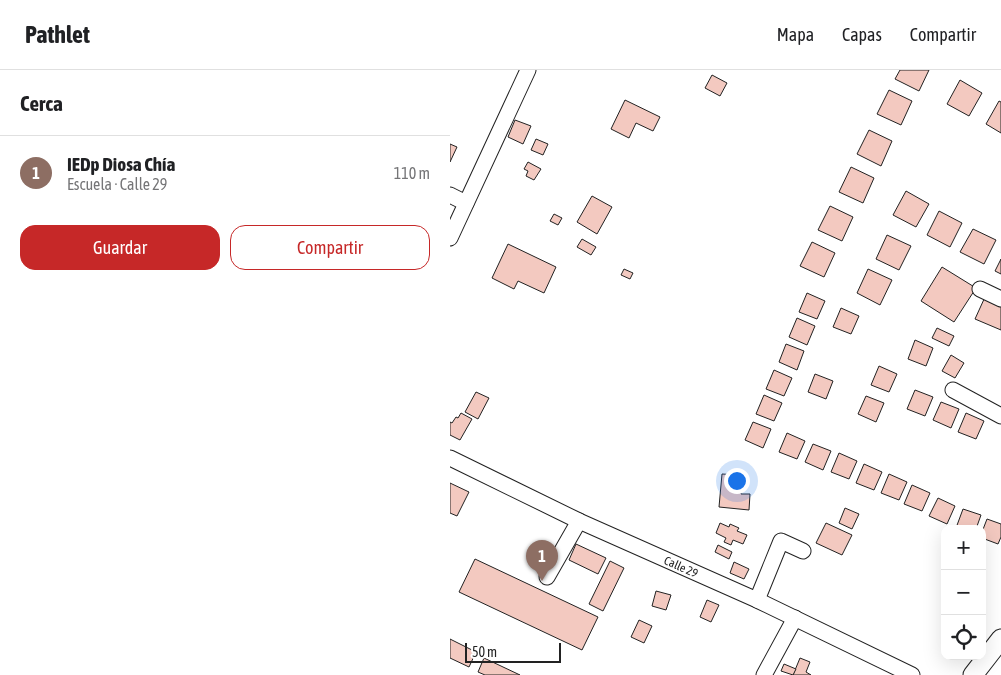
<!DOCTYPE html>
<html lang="es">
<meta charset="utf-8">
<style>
body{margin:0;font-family:"Asap Condensed",sans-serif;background:#f2f2f2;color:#202124}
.controls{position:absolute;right:15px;bottom:15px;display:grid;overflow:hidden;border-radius:10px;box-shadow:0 5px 20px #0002}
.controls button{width:45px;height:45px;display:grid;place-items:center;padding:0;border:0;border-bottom:1px solid #e0e0e0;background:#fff;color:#202124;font:25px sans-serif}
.scale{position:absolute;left:15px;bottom:12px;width:96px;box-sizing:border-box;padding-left:5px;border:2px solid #222;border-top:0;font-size:14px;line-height:18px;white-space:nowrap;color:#222;-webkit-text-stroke:4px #fff;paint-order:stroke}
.you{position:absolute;left:286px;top:410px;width:18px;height:18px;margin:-12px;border:4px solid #fff;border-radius:50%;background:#1a73e8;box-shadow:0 0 0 8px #1a73e833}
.badge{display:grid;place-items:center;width:32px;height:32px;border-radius:50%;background:#c62828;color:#fff;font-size:16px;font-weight:700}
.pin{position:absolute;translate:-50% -41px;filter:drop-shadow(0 1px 2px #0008)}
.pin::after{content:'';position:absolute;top:26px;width:18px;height:15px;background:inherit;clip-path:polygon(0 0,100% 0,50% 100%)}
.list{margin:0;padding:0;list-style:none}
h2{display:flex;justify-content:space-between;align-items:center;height:65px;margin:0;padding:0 20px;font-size:21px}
h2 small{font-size:16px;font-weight:400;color:#757577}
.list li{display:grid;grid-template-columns:32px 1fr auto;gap:15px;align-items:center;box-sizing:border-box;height:75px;padding:0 20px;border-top:1px solid #e0e0e0}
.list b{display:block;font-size:19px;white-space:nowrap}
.list p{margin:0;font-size:16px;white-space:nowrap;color:#757577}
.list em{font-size:16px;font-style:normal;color:#757577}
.actions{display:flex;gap:10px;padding:15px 20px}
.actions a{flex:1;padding:11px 0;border:1px solid #c62828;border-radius:15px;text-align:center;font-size:18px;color:#c62828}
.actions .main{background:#c62828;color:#fff}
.icon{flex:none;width:28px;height:28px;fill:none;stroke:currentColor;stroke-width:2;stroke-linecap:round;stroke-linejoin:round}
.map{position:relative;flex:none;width:551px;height:605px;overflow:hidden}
header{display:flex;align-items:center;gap:30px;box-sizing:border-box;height:70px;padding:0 25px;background:#fff;border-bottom:1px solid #e0e0e0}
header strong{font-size:24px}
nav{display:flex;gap:28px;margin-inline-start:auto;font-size:18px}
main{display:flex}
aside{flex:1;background:#fff}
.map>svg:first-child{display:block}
.building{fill:#f3c9c0;stroke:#222}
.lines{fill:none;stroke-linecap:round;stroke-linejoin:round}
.minor-casing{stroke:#222;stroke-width:17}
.major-casing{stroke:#222;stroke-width:21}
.minor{stroke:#fff;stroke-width:15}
.major{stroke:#fff;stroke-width:19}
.labels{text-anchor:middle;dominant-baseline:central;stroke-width:4;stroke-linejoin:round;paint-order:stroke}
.street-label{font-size:12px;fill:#222;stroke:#fff}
</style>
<header>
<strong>Pathlet</strong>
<nav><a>Mapa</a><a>Capas</a><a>Compartir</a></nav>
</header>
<main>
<aside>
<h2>Cerca<small></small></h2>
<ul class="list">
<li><span class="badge" style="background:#8d6e63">1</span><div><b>IEDp Diosa Chía</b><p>Escuela · Calle 29</p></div><em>110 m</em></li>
</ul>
<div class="actions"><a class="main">Guardar</a><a>Compartir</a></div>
</aside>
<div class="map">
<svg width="551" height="605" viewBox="0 0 551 605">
<rect width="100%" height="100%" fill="#fff"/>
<g class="building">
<path d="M450,0H479L469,21L445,9Z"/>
<path d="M262,5L277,13L270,26L255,18Z"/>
<path d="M510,10L532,23L519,46L497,34Z"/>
<path d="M439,20L462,31L451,55L427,44Z"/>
<path d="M175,30L210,47L203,61L186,53L179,68L161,59Z"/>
<path d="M549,31L551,32V63L536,54Z"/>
<path d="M65,50L81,56L73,74L58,67Z"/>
<path d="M419,60L442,71L431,96L407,84Z"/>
<path d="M86,69L98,74L93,85L81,80Z"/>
<path d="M0,74L7,77L0,92Z"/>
<path d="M78,92L91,99L84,110L76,106L78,101L74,99Z"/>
<path d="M401,97L424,108L413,133L389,122Z"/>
<path d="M456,121L479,134L466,157L443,145Z"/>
<path d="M142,126L162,137L147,164L127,152Z"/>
<path d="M380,136L403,147L392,171L368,160Z"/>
<path d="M489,141L512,153L500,177L477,165Z"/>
<path d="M104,144L112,148L108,155L100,151Z"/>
<path d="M523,159L546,170L534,194L510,182Z"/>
<path d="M437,165L461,176L449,200L426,189Z"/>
<path d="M132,169L146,177L141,185L127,177Z"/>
<path d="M362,172L385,183L374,207L350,196Z"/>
<path d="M58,174L106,197L94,223L68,211L64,219L42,208Z"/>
<path d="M551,189V204L545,201Z"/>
<path d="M492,197L526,218L504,252L471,231Z"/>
<path d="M174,199L183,203L180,209L171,205Z"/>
<path d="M418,199L442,210L430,235L407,223Z"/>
<path d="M357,223L375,231L367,249L349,242Z"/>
<path d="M535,227L551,234V260L525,249Z"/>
<path d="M391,238L409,246L401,264L383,257Z"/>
<path d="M347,248L365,256L357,275L339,267Z"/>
<path d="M487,258L504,266L499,276L482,268Z"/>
<path d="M465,270L483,278L476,296L458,289Z"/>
<path d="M336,274L354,281L347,300L329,292Z"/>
<path d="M501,285L514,293L505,308L492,301Z"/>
<path d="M429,296L447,304L439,322L421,315Z"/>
<path d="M324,300L342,308L334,326L316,319Z"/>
<path d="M365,304L383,311L376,329L358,322Z"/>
<path d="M465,320L483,327L475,346L457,339Z"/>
<path d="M26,322L39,328L28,349L15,342Z"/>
<path d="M314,325L332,333L324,351L306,344Z"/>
<path d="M416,326L434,333L426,352L408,344Z"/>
<path d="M491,332L509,339L501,358L483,350Z"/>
<path d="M11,343L22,349L10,370L0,365V352L2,353L6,347L8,348Z"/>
<path d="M516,343L534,351L526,369L508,362Z"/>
<path d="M303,352L321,359L313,378L295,370Z"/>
<path d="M337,363L355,371L347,389L329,382Z"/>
<path d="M363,374L381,381L373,400L355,392Z"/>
<path d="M389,383L407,391L399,409L381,402Z"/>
<path d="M414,394L432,402L424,420L406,413Z"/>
<path d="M272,404L290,405L289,417H292L291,424H300L299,440L269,437Z"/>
<path d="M439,404L457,412L449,430L431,423Z"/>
<path d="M0,413L19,422L7,446L0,443Z"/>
<path d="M462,415L480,423L472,441L454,434Z"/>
<path d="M488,428L505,436L497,454L479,446Z"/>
<path d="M395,438L409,444L402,459L389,453Z"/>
<path d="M513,439L531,445L526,459L506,458Z"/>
<path d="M537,449L551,454V467L548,474L532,468V462Z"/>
<path d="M270,453L279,457L280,454L289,458L287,461L297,465L293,474L283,470L281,475L274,472L276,468L266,463Z"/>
<path d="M376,453L402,465L392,485L366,473Z"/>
<path d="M126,474L156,488L148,504L119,490Z"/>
<path d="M268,475L282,482L279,489L265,482Z"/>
<path d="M25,489L148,547L132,580L9,522Z"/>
<path d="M160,491L174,498L153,541L139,534Z"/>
<path d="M284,492L299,499L294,509L280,503Z"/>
<path d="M206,521L221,525L216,540L202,536Z"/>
<path d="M257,530L269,535L261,552L250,547Z"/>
<path d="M189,550L202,556L194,573L181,567Z"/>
<path d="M0,569L26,582L19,597L0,588Z"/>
<path d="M34,588L70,605H35L28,602Z"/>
<path d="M350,588L360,592L356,602L361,605H343Z"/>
<path d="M334,594L346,599L343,605L331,601Z"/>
</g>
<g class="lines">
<g class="minor-casing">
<g id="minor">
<path d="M0,125L16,133"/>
<path d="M0,168L78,0"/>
<path d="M530,219L551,229"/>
<path d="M503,320L551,346"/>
<path d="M0,388L129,451L307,530L462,605"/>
<path d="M97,507L129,451"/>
<path d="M307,530L331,471L353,481"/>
<path d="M314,605L345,548"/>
</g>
</g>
<g class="major-casing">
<path id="major" d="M523,605L551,569"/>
</g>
<use href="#minor" class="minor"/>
<use href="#major" class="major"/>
</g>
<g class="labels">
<g class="street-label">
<text transform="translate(231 497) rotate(24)">Calle 29</text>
</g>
</g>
</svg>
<div class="controls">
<button>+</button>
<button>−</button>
<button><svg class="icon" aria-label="locate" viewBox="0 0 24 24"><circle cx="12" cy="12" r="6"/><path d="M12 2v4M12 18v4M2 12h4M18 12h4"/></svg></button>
</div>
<div class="scale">50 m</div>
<div class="you"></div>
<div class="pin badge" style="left:92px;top:511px;background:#8d6e63">1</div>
</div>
</main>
